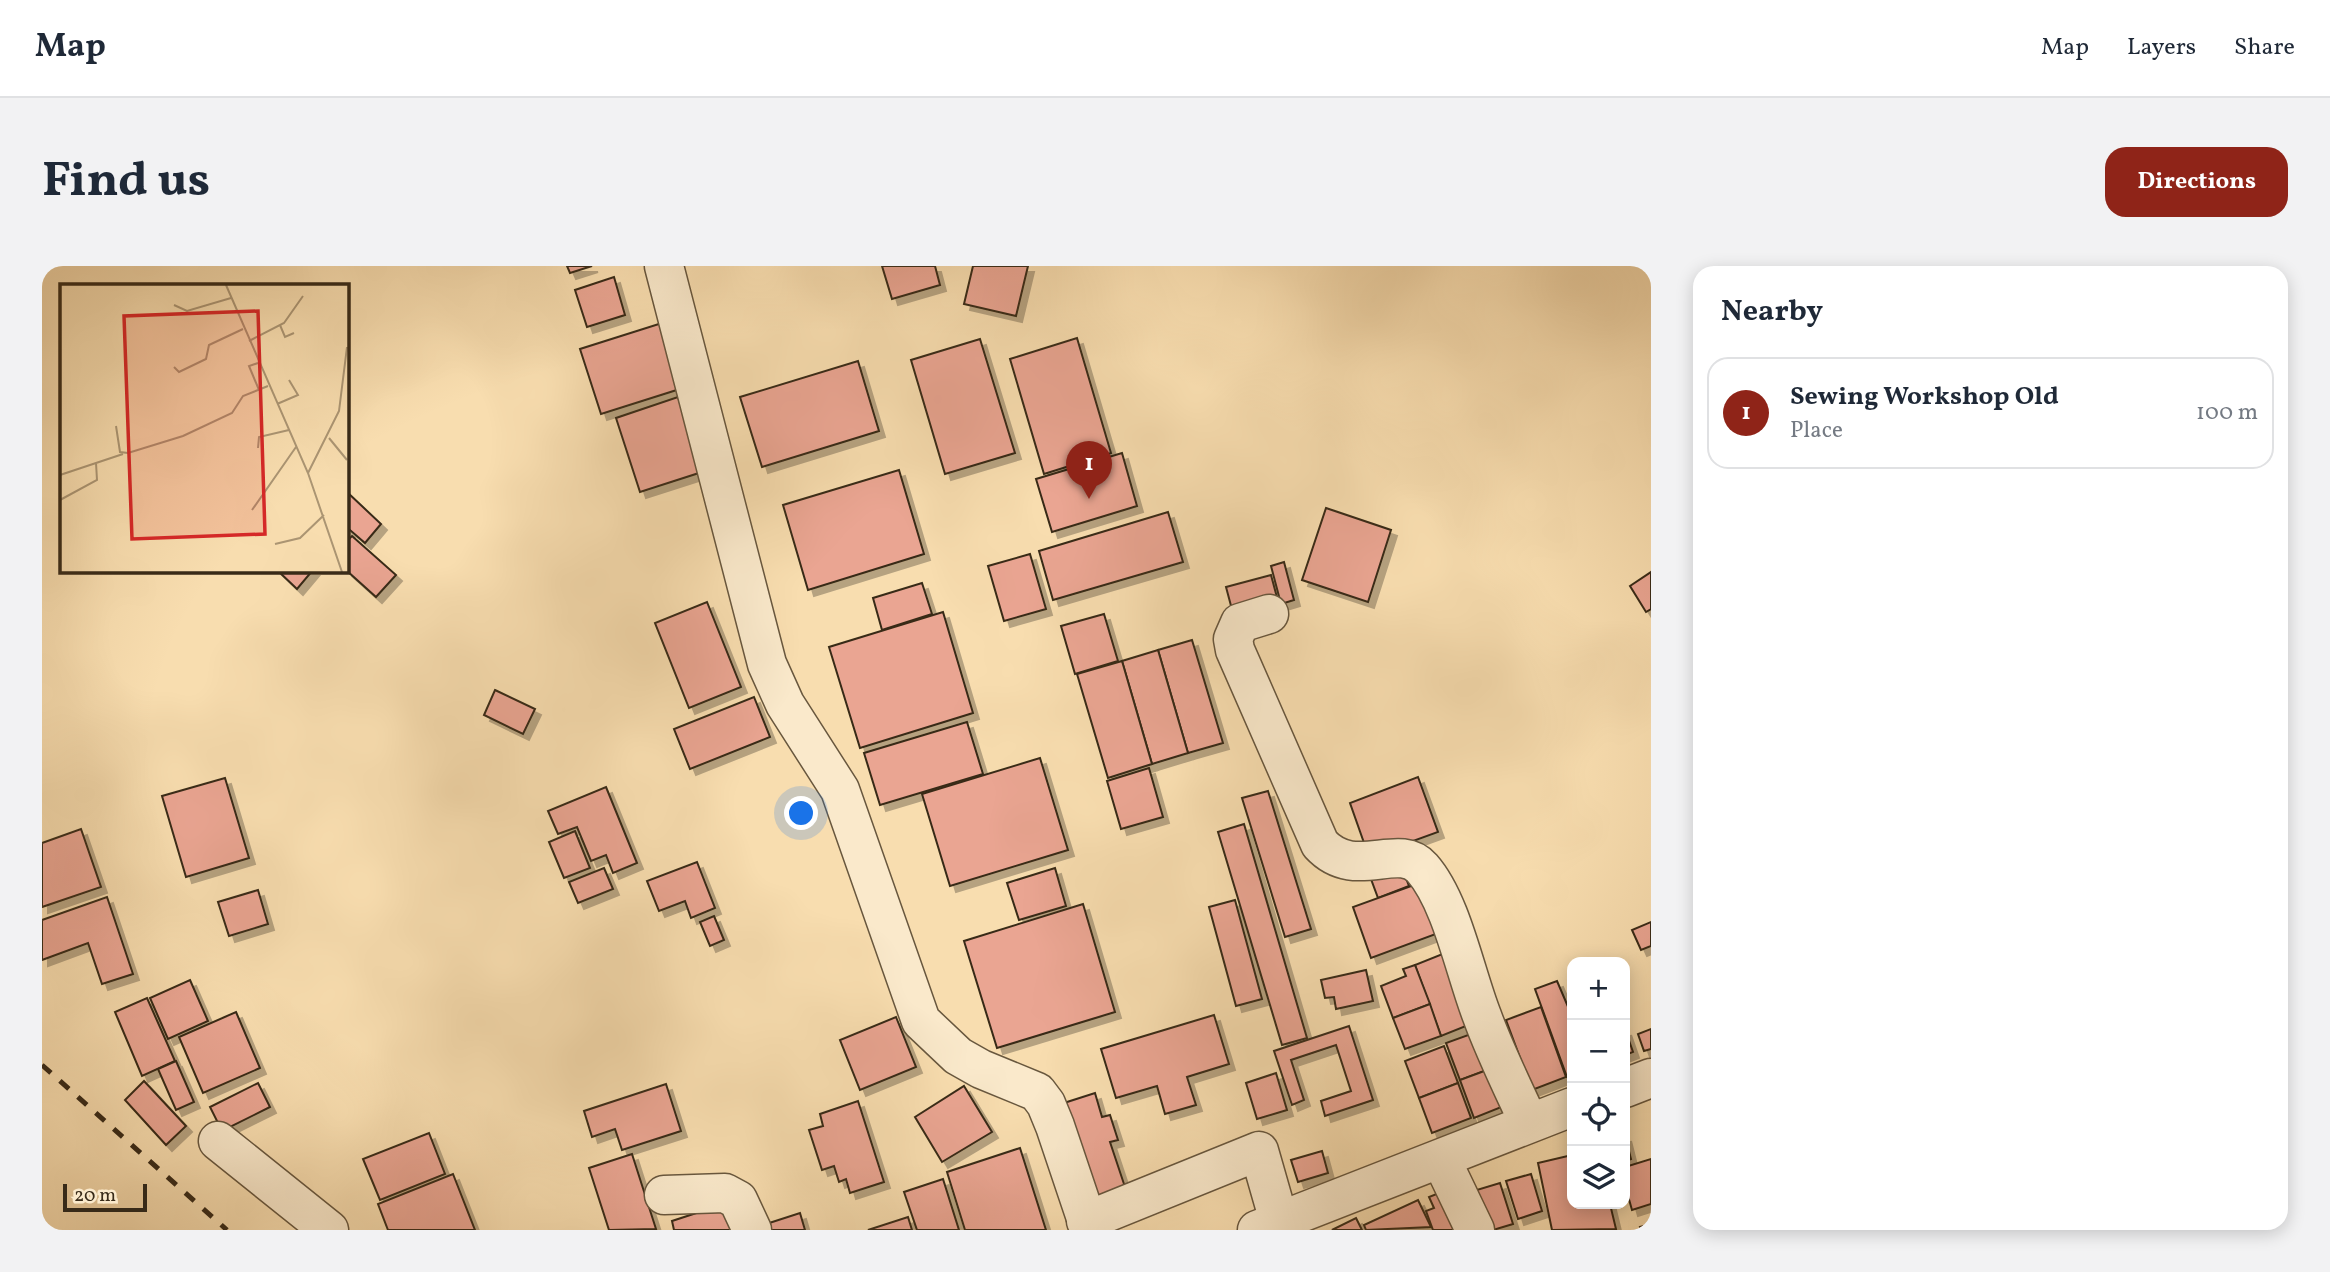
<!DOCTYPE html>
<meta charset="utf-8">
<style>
body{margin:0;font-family:Vollkorn,serif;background:#f2f2f3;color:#1f2937}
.controls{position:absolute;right:21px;bottom:21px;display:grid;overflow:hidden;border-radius:14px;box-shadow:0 4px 18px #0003}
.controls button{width:63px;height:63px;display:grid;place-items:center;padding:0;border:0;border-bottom:2px solid #e0e1e3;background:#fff;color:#1f2937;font:35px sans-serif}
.scale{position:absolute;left:21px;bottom:18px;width:84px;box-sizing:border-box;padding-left:7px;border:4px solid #382a18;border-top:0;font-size:19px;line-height:24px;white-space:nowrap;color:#382a18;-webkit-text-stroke:5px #fae9cb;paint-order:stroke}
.you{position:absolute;left:760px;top:548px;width:24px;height:24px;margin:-18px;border:5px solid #fff;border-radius:50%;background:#1a73e8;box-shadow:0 0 0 10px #1a73e833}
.badge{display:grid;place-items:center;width:46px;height:46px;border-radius:50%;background:#8f2418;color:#fff;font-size:23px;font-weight:700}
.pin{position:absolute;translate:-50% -58px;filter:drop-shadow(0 2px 4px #0008)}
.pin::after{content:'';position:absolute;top:37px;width:24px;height:21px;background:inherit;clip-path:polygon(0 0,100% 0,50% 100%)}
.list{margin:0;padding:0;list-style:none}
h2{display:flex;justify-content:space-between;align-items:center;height:91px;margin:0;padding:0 28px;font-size:30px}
h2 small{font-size:23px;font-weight:400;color:#747a83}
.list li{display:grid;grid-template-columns:46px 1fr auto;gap:21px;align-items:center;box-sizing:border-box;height:112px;margin:0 14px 14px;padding:0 14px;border:2px solid #e0e1e3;border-radius:21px}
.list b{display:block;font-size:26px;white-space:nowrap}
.list p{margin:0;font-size:23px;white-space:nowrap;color:#747a83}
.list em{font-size:23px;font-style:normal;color:#747a83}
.icon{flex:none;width:38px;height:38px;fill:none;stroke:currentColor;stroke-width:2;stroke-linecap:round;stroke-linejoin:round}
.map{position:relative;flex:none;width:1609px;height:964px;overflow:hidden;border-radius:21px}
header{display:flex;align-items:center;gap:42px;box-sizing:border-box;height:98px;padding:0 35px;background:#fff;border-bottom:2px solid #e0e1e3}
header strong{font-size:33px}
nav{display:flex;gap:38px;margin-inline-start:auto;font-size:24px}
.intro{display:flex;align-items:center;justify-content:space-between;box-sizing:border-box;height:168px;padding:0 42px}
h1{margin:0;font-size:49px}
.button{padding:18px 32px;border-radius:21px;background:#8f2418;color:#fff;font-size:24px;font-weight:700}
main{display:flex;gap:42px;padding:0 42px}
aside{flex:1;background:#fff;border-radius:21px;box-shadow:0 4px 18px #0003}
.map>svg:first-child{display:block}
.building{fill:#eaa592;stroke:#382a18;stroke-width:2;filter:url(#shadow)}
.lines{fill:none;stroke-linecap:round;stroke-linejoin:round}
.minor-casing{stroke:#68573e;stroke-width:41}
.minor{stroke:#fae9cb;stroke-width:38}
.rail{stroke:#382a18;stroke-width:5;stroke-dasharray:12 12;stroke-linecap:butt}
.inset-road{fill:none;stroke:#ab9573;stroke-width:2}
.view{fill:#d62828;fill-opacity:0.15;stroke:#d62828;stroke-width:3.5}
.inset-edge{fill:none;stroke:#382a18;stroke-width:3.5}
</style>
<header>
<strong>Map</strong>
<nav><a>Map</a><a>Layers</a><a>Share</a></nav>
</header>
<div class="intro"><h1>Find us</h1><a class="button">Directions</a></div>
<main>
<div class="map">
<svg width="1609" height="964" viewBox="0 0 1609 964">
<defs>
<filter id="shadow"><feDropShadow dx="6" dy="6" stdDeviation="0" flood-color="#0004"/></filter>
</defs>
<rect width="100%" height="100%" fill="#f8ddaf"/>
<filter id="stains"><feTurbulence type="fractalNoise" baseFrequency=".00286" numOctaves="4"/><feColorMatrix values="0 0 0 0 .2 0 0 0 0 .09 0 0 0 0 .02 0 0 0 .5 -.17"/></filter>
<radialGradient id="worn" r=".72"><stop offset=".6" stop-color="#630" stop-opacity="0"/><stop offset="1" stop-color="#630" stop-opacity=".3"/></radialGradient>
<g class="building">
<path d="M525,0H550L528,7Z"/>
<path d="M840,0H893L898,19L850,33Z"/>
<path d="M931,0H986L974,50L922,38Z"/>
<path d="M572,11L583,49L545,61L533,24Z"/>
<path d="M620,57L641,122L559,148L538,83Z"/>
<path d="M1035,72L1069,187L1002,208L968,93Z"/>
<path d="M938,73L973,187L903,208L869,94Z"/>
<path d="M816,95L837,165L720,201L698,131Z"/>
<path d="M636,131L660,206L598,226L574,152Z"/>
<path d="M1080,187L1095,240L1010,266L994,213Z"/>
<path d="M857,204L882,288L766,324L741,239Z"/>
<path d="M305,226L339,258L323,277L308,264L304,268Z"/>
<path d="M1284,242L1349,264L1326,336L1260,314Z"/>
<path d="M1126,246L1141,296L1011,334L997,285Z"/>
<path d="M310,270L354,309L334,331L304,304V276Z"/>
<path d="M988,288L1004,343L962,355L946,300Z"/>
<path d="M1242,296L1252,334L1239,338L1229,300Z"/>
<path d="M235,304H271L255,323Z"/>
<path d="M1609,306V343L1604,346L1588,320Z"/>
<path d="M1229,309L1237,339L1192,351L1184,321Z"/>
<path d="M880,317L890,348L840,364L831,332Z"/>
<path d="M665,336L699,421L647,442L613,357Z"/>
<path d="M901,346L931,447L818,482L787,381Z"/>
<path d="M1062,348L1076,395L1033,408L1019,360Z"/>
<path d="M1150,374L1181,477L1146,487L1116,384Z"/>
<path d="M1116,384L1146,487L1110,498L1080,395Z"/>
<path d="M1080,395L1110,498L1066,512L1035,408Z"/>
<path d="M453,424L493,443L481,468L442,449Z"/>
<path d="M712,431L728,471L648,503L632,463Z"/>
<path d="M925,456L941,508L838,539L822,487Z"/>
<path d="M998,492L1026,584L908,620L880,528Z"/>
<path d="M1107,502L1121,551L1079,563L1065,515Z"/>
<path d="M1376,511L1396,566L1327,591L1308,537Z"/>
<path d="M183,512L207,592L144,611L120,530Z"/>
<path d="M564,521L595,597L571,607L564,589L549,595L535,561L516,568L506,545Z"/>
<path d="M1226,525L1269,663L1243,671L1200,532Z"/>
<path d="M1202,558L1265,772L1240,779L1176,566Z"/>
<path d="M39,563L59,621L0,641V577Z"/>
<path d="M533,565L548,602L522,612L507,576Z"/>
<path d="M655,596L673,642L649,652L643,635L617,645L605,615Z"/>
<path d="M562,602L571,623L536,637L527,616Z"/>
<path d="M1013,602L1024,640L977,654L965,617Z"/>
<path d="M1360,602L1367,620L1336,632L1329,613Z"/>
<path d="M1383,615L1402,665L1329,692L1311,641Z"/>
<path d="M216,624L226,658L187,670L176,636Z"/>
<path d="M65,631L91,708L60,718L46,677L0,694V654Z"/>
<path d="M1193,634L1220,733L1194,740L1167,641Z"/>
<path d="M1041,638L1073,746L955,782L922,675Z"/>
<path d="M672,650L682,674L668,680L658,656Z"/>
<path d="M1609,656V680L1599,684L1590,664Z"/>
<path d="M1403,687L1429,758L1399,770L1373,699Z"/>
<path d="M1373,699L1388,738L1351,752L1339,720L1364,710L1361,703Z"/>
<path d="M1324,704L1331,735L1294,743L1292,731L1283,732L1279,714Z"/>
<path d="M148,714L166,755L126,773L108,732Z"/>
<path d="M1515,715L1530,750V809L1525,811L1493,723Z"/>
<path d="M105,732L133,795L100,810L73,746Z"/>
<path d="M1388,738L1399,770L1363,783L1351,752Z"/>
<path d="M1499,741L1524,811L1490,824L1464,754Z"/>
<path d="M194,746L218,802L161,827L137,771Z"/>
<path d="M1172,749L1187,798L1145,811L1154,839L1123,848L1115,820L1074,832L1059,783Z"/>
<path d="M854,751L874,801L818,824L798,774Z"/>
<path d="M1307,760L1331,834L1283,850L1279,835L1309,825L1294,779L1249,794L1262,834L1250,839L1232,785Z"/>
<path d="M1583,763L1591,786L1583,789Z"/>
<path d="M1609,763V783L1602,785L1596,768Z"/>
<path d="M1440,764L1453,801L1418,814L1404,777Z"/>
<path d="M1402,780L1416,817L1377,832L1363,795Z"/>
<path d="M134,795L152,836L134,844L116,803Z"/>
<path d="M1453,801L1467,838L1432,852L1418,814Z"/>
<path d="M1234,807L1245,844L1215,853L1204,817Z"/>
<path d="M102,815L144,860L124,879L83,834Z"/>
<path d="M216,817L228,841L180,865L168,841Z"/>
<path d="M1416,817L1429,852L1390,867L1377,832Z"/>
<path d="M624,818L639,865L580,884L573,863L550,871L542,845Z"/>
<path d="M922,820L950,866L900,896L873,851Z"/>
<path d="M1053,827L1060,851L1068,849L1076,874L1068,876L1084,924L1053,934L1022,837Z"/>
<path d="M816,835L842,916L808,927L804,913L797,916L792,900L780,904L767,864L781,860L778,848Z"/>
<path d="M387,867L403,908L338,934L321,893Z"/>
<path d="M1583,869L1589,893L1583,895Z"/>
<path d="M978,882L1004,964H923L905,906Z"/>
<path d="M1280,885L1286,907L1256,916L1249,894Z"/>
<path d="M590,888L614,963L567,964L547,902Z"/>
<path d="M1530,889V938H1568L1574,963L1510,964L1496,897Z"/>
<path d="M1609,893V938L1590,944L1583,919V901Z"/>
<path d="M411,908L433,964H346L336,938Z"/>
<path d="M1489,908L1500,945L1476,953L1464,915Z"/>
<path d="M901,913L917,964H875L862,926Z"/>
<path d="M1458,917L1471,958L1451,964L1428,926Z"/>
<path d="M1407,923L1422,964H1391L1384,945L1392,942L1387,931Z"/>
<path d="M1376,934L1389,961L1324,964L1322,959Z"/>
<path d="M685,937L694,964H632L630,955Z"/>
<path d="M758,947L763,964H719L718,960Z"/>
<path d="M866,951L870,964H826Z"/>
<path d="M1314,952L1320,964H1290Z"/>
<path d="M1609,958V964H1599L1598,961Z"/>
</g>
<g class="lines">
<g class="minor-casing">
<g id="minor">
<path d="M622,0L725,398L743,438L798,524L879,755L916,790L939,803L995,826L1004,838L1013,860L1048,964"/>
<path d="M1227,348L1198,357L1191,373L1193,384L1278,578C1313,616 1356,575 1380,602C1410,636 1423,707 1440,750C1453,786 1471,822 1487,857"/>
<path d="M1583,822L1609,812"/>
<path d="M176,875L287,964"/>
<path d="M1399,893L1433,964"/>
<path d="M622,929L683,927L696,934L710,964"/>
<path d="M1044,955L1217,885L1237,955"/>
<path d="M1215,964L1530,841"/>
</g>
</g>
<use href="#minor" class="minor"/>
<path class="rail" d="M0,799L185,964"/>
</g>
<g transform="translate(18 18)">
<rect width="289" height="289" fill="#f8ddaf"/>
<path class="inset-road" d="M166,1L248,189L282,288M114,21L127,27L171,14M220,41L225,53L234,49M189,57L224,39L243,12M198,79L189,82L199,106M114,83L119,88L146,75L149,61L183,45M217,120L238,111L229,96M56,142L60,168L68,169L123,152L172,129L183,112L208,102M269,154L287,176M198,164L199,153L229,146M248,189L279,127L287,63M0,191L63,170M0,216L37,196L36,179M192,226L236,163M215,260L240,254L264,231"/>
<path class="view" d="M198,27L205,250L72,255L64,32Z"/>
<rect width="289" height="289" class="inset-edge"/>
</g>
<rect width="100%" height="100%" filter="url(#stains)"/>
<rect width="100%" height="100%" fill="url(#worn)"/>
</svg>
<div class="controls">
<button>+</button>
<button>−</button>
<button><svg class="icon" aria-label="locate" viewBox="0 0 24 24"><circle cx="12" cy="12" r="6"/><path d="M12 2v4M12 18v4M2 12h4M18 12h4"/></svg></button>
<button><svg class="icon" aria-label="layers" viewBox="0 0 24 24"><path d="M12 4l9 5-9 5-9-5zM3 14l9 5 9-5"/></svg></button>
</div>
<div class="scale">20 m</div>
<div class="you"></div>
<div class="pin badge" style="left:1047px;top:233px">1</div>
</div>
<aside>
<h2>Nearby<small></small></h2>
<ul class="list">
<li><span class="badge">1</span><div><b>Sewing Workshop Old</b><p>Place</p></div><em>100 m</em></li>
</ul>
</aside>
</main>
